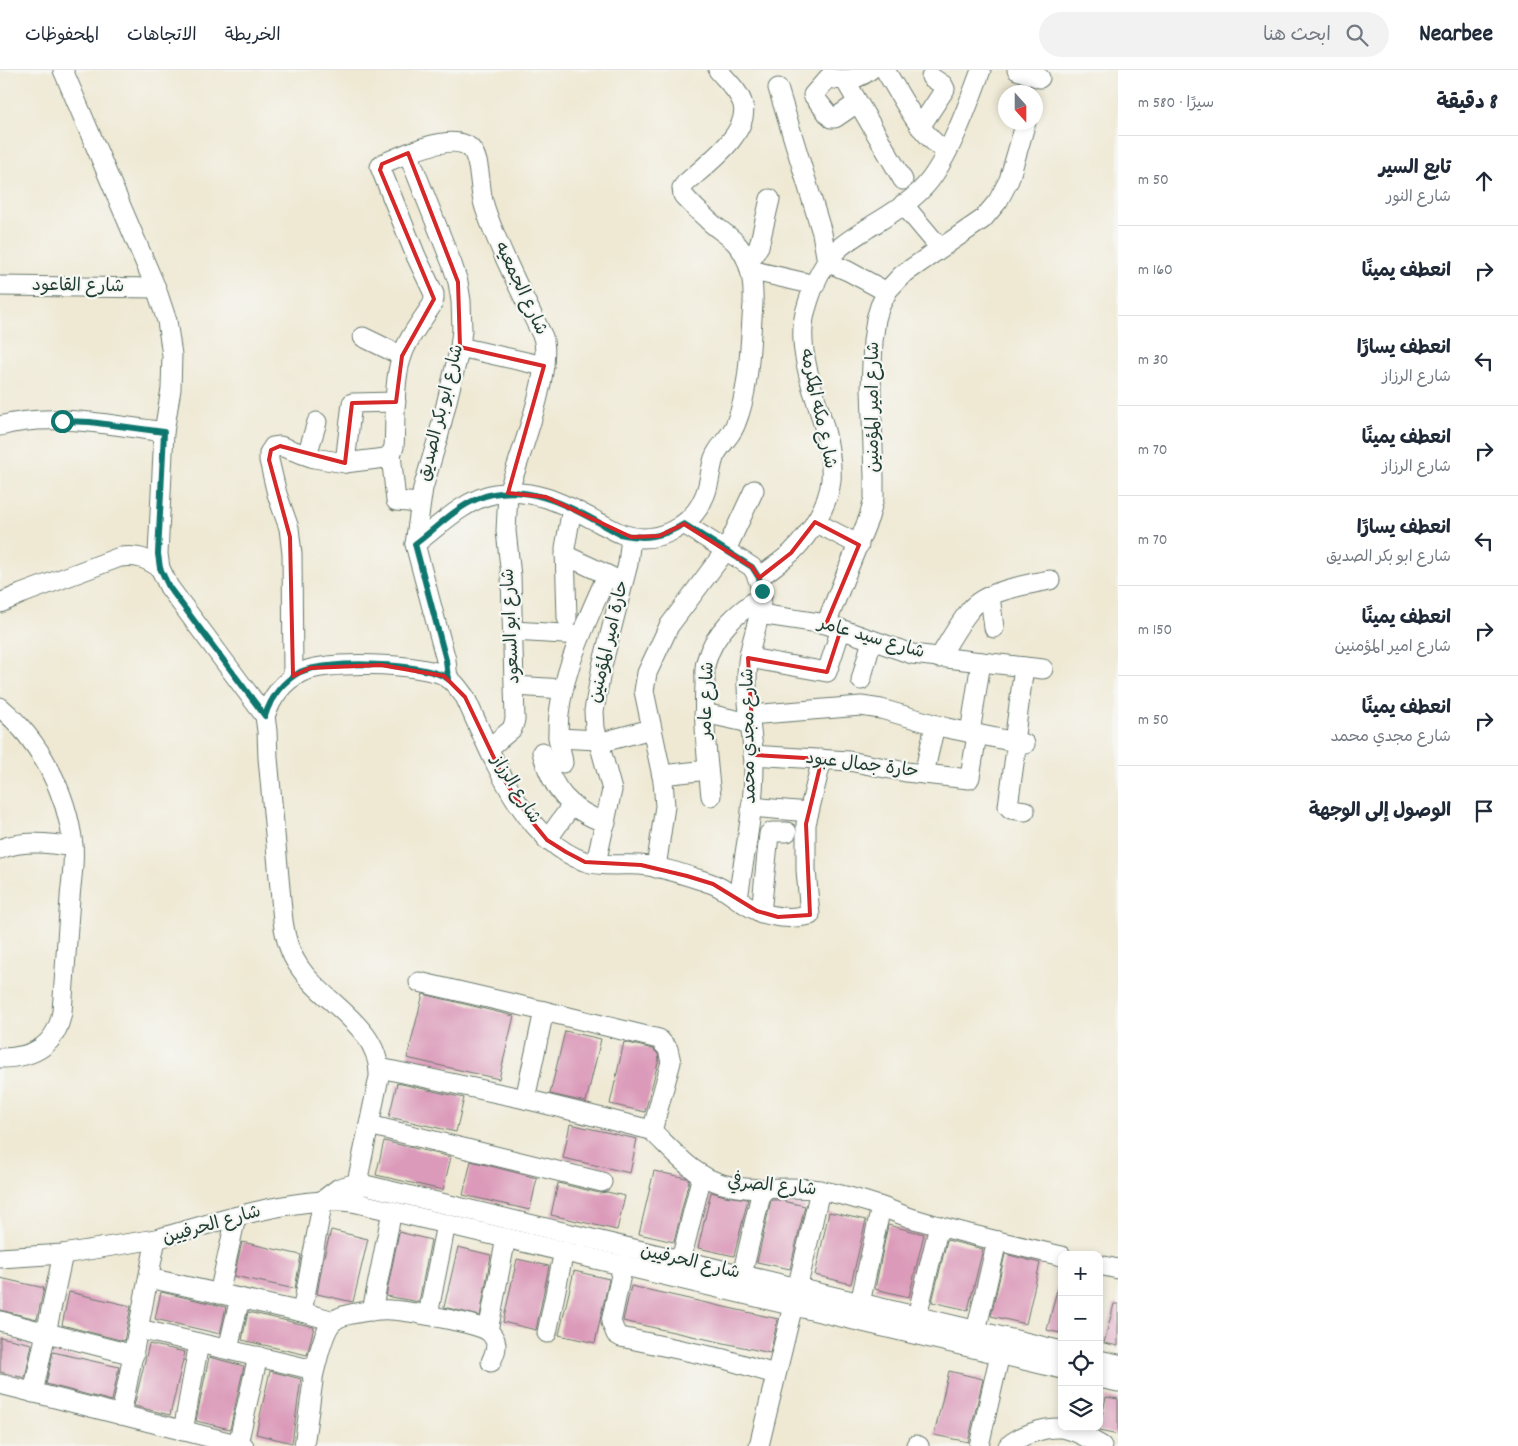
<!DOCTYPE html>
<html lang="ar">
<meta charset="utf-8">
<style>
body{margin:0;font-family:Dekko,"Playpen Sans Arabic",sans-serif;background:#f2f2f3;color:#1f2937;direction:rtl}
.controls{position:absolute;right:15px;bottom:15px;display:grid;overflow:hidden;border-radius:10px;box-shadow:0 2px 8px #0003}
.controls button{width:45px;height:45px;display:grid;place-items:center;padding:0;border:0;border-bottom:1px solid #e0e1e3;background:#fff;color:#1f2937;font:25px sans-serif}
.compass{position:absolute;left:998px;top:15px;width:45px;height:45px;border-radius:50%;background:#fff;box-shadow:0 2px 8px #0003;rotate:159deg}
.stop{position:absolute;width:15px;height:15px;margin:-11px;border:4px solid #0f766e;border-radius:50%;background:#fff}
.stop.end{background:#0f766e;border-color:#fff;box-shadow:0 1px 5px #0008}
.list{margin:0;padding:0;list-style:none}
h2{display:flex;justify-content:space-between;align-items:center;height:65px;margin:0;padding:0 20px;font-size:21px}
h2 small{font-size:16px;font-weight:400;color:#747a83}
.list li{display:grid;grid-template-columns:32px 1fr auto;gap:15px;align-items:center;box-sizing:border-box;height:90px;padding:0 20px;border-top:1px solid #e0e1e3}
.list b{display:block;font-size:19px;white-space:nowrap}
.list p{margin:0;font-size:16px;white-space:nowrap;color:#747a83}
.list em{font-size:16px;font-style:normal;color:#747a83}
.icon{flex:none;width:28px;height:28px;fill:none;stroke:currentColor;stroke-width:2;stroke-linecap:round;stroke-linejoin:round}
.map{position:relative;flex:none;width:1118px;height:1376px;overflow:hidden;direction:ltr}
header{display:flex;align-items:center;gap:30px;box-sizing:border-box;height:70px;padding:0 25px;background:#fff;border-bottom:1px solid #e0e1e3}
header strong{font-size:24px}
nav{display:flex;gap:28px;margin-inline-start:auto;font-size:18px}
.search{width:350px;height:45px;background:#f2f2f3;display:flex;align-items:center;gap:12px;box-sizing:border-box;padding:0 18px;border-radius:28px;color:#747a83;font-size:19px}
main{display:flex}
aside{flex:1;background:#fff}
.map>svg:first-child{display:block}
.building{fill:#db9ab9}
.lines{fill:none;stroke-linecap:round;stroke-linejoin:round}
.minor-casing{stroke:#68796c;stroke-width:21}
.minor{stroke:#fff;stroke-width:19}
.route{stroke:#0f766e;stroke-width:6}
.marked{fill:none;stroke:#d62828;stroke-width:4;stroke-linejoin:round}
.labels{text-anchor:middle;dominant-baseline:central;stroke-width:4.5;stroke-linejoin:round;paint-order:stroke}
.street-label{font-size:18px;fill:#1f3d34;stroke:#f6f6f2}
</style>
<header>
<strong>Nearbee</strong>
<div class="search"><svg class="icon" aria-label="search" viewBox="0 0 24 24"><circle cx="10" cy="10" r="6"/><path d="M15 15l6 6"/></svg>ابحث هنا</div>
<nav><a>الخريطة</a><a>الاتجاهات</a><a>المحفوظات</a></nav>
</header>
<main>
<aside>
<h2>8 دقيقة<small>سيرًا · 580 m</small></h2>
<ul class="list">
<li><svg class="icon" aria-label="ahead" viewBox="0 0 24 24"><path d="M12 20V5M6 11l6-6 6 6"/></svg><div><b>تابع السير</b><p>شارع النور</p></div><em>50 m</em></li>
<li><svg class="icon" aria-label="right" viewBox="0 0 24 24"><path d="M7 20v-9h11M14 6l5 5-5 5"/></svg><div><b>انعطف يمينًا</b></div><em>160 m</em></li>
<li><svg class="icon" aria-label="left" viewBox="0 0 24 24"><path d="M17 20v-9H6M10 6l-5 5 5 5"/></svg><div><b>انعطف يسارًا</b><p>شارع الرزاز</p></div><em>30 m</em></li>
<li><svg class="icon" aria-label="right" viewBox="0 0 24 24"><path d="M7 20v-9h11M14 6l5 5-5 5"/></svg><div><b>انعطف يمينًا</b><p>شارع الرزاز</p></div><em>70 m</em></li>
<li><svg class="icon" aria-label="left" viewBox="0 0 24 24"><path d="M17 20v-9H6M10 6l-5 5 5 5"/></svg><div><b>انعطف يسارًا</b><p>شارع ابو بكر الصديق</p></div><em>70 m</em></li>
<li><svg class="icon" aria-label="right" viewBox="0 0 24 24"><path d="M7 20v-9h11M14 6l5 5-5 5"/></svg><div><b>انعطف يمينًا</b><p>شارع امير المؤمنين</p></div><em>150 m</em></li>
<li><svg class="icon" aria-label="right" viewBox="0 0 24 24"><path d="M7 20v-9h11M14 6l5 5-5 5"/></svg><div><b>انعطف يمينًا</b><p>شارع مجدي محمد</p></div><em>50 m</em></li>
<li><svg class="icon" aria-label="arrive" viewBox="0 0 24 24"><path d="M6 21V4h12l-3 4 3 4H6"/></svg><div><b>الوصول إلى الوجهة</b></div></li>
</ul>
</aside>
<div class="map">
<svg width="1118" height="1376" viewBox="0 0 1118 1376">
<rect width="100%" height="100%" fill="#f6f6f2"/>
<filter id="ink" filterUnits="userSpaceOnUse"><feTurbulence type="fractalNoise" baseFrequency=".02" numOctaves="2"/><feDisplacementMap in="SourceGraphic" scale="10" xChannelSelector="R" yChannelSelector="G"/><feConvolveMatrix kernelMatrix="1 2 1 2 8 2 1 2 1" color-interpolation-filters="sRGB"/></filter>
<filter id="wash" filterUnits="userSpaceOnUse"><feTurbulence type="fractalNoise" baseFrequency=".0096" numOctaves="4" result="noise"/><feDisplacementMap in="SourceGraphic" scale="20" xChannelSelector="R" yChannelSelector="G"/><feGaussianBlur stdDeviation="1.12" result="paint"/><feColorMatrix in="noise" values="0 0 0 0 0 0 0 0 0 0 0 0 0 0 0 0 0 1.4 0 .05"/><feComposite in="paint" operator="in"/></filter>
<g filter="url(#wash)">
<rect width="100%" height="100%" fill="#efe9d4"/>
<g id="blocks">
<g class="building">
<path d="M423,924L514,946L499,1009L407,988Z"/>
<path d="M565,961L601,969L586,1032L550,1024Z"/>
<path d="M624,972L653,979L658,984L659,989L645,1042L610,1034Z"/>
<path d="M397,1013L464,1028L456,1062L389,1047Z"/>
<path d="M570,1054L637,1069L630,1103L563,1088Z"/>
<path d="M384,1071L451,1087L443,1120L376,1105Z"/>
<path d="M471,1091L537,1108L530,1140L463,1125Z"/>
<path d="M654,1101L686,1108L689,1110L674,1172L639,1164Z"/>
<path d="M558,1113L599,1123L607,1122L625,1126L617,1160L551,1145Z"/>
<path d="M711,1122L725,1126L748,1129L734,1186L698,1178Z"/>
<path d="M771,1130H778L805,1136L790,1199L757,1192Z"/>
<path d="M829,1142L866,1150L851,1214L815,1205Z"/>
<path d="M888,1155L924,1164L909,1227L875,1219Z"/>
<path d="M331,1160L368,1169L353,1232L317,1224L323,1190Z"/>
<path d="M399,1162L431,1170L419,1232L386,1226Z"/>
<path d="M947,1170L983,1179L968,1240L932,1232Z"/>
<path d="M242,1172L301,1185L295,1219L234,1206Z"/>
<path d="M458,1177L491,1185L480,1246L444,1237Z"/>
<path d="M1005,1184L1040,1193L1026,1254L991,1246Z"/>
<path d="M517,1189L549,1196L536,1260L503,1252Z"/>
<path d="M574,1201L609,1209L595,1273L559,1265Z"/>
<path d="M0,1208L44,1218L37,1249L0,1240Z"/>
<path d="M631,1216L778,1249L770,1283L623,1251Z"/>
<path d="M1058,1216H1062L1060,1263L1047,1260Z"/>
<path d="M69,1222L131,1236L124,1271L62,1255Z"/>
<path d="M161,1222L226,1237L220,1264L155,1249Z"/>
<path d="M1114,1234H1118V1276L1104,1273Z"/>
<path d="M248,1242L314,1257L307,1285L242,1270Z"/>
<path d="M0,1267L32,1274L25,1308L0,1302Z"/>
<path d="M149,1274L185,1282L170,1345L134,1336Z"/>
<path d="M53,1282L119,1297L112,1331L46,1314Z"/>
<path d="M209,1287L244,1296L230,1359L196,1351Z"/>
<path d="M270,1301L301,1309L292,1373L256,1364Z"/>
<path d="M949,1301L983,1309L968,1372L934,1365Z"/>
<path d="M1106,1327L1118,1329V1365L1099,1361Z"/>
</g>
</g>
</g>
<g filter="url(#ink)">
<use href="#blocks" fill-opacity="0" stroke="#68796c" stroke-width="1"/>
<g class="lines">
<g class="minor-casing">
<g id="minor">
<path d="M63,0L156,218L167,251L172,285L171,319L164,362L158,484L160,498L169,517L265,646L267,661L268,688L283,851C285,866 289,882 298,895C322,933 381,956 379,1007L353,1132"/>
<path d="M885,0C903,29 918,62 946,82"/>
<path d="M1017,0L1040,8"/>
<path d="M829,7L813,25L831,48H835L857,33"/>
<path d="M835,9C848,11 859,9 870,0"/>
<path d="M845,10L903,110"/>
<path d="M778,18L822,163L827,192L848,201L887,222"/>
<path d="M920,57L945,19L943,15L931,7"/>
<path d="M408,83L452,194L458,212L461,231L462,260L460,277L438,368L423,418L415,474L446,590L448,609"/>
<path d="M903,134L940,178"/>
<path d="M748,194L759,176L770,129"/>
<path d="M750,200L815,215"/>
<path d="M0,216L156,218"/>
<path d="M363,267L402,286"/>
<path d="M460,277L544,296"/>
<path d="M0,356C50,342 112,355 164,362"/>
<path d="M391,384L396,431L420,433"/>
<path d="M307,385L317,352"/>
<path d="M345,393L352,333L396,332"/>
<path d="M815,452L859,475"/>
<path d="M684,454L752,497C773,529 752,559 748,592C744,627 753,661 754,696C754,740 744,785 738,829"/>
<path d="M415,474C439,456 464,430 494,424C534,417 564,434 598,452C606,456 614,461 622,464C655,476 692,458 705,425C710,413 710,400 714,388C719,375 732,366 736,353C750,319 750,271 753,234C754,212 751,189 735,172C727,164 716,158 708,150C699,142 691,134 683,125L682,118L685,114C704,96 750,64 743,35C740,22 726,10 718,0"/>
<path d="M565,485L618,510"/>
<path d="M759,508C770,499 782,491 792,482C809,465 829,435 831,410C833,381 821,345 812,318C805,292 798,263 807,236C812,219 820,199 832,185C841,174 856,166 868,158C889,145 915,130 930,110C951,82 969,33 981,0"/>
<path d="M990,526L994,558"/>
<path d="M0,533L21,524L120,487C137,485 146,488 160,498"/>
<path d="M759,544L826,554L912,584L1043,599"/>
<path d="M567,548L565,478L572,438"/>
<path d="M826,554L869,447L874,428V407L871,319L873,271L876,249L880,236L888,220L902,205L983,149L998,131L1009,110L1026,52"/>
<path d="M513,561L581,565"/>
<path d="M749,588L827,602L841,559"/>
<path d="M939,588C949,572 959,553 971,539C985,521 1029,514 1050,510"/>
<path d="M293,606L292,484L289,458L277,424L269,390V383L273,377L280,376L314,388L345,393L385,388L391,384L394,377C396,350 393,314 401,289C407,269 421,252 432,235L434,229V224L416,186L380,97L382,94C401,86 450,62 469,77C481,86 479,116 483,131C486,143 491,155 496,167C510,201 527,234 543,267C553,301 519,387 508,423L506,461L511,506L515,650L512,659L489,678"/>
<path d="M861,610L872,570"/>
<path d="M515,616L563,619"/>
<path d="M0,637C40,671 67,722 73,775C75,792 71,811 70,828C67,866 65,904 62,942C56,976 33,988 0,988"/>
<path d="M704,643L750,653"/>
<path d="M749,645L861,636L881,639L947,658L1025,674"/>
<path d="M265,646C272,627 282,612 300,603C324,590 418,593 444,605C453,610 459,619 465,627C491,682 521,769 584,791C600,797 623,794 640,795C664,797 688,806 710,813C723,817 734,827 745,834C765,847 788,850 810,845L806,800V754L822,689"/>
<path d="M970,663L981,592"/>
<path d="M558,668L598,670"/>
<path d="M1014,672L1024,597"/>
<path d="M1017,672L1008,736L1011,739L1025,741"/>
<path d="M599,673L651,659"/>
<path d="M542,682C552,719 569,740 606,753"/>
<path d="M753,685L849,691L906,702L969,709L970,707L977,665"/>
<path d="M563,693C562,684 559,675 558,666C557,610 585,556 607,505"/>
<path d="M924,704L935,655"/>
<path d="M662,705L708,700"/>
<path d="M711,726C707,689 703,652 705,615C705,607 704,599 706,592C714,562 738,542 762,526"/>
<path d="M751,737L809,742"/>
<path d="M547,770L572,735"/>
<path d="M0,779C24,770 49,773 73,777"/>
<path d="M596,793L612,720L595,658L594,641L602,596L628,494L631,467"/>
<path d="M656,798L665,736L663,711L644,621L647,603L669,556L726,480L754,420"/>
<path d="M761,843L769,764L772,762H787"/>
<path d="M419,912L544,941"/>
<path d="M380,998L525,1029L647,1059L652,1061C672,1080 689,1101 714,1111C748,1125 784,1114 819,1120C840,1124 862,1130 882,1137C894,1141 905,1147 918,1150C965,1164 1014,1175 1062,1186"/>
<path d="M525,1029L544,941L659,969L668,979L671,992L652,1061"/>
<path d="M369,1055L602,1112"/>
<path d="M323,1130L339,1118L357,1113L1062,1281"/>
<path d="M0,1188L63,1184L156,1169"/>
<path d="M681,1190L702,1105"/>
<path d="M623,1195L611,1252L616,1264L621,1267L724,1289L775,1304"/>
<path d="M1099,1195L1118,1199"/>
<path d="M742,1205L762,1120"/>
<path d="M149,1208L302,1242L334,1251"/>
<path d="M219,1224L236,1147"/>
<path d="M860,1233L881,1137"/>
<path d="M372,1241L392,1141"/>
<path d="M302,1242L323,1130"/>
<path d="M428,1245L446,1154"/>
<path d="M917,1246L939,1156"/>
<path d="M0,1251L134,1285"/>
<path d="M139,1259L310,1299L312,1303L313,1311L304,1376"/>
<path d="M488,1261L506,1168"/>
<path d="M976,1261L997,1171"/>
<path d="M547,1263L564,1181"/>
<path d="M228,1279L240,1228"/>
<path d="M1099,1290L1118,1294"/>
<path d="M313,1307C317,1293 323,1258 335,1250C344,1243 379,1239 391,1240C408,1241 476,1253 488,1261C491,1263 494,1268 495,1270C498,1278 494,1285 491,1292"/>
<path d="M1099,1308L1118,1312"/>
<path d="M0,1314L244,1376"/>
<path d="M33,1323L63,1184"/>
<path d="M121,1345L156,1169C210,1154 265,1135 322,1131C332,1130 343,1131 353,1132L1062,1299"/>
<path d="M183,1361L199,1273"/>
<path d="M238,1374L258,1286"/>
<path d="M916,1375L919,1376"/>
<path d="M759,1376C779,1291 801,1206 820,1120"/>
<path d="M979,1376L1000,1284"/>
<path d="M1008,1376C1021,1365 1041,1358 1059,1358C1073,1358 1089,1369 1102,1376"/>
</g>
</g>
<use href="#minor" class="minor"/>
</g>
</g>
<g class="lines" filter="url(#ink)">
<path class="route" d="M62,351L90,352L164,362L158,484L160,498L169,517L265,646C271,627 282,612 300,602C324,590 427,592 448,609L446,590L415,474C434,460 455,438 477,429C528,408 577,441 620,464C644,470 663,467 684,454L752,497L759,508L762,521"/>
</g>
<path class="marked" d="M408,83L458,212L460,277L544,296L508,423L546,427L631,467L659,466L684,454L752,497L759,508L791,483L815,452L859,475L826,554L841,559L827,602L748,588L754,685L822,689L806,754L810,845L778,847L757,841L713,814L687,806L641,795L585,792L566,782L547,770L529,748L505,711L465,627L444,606L381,595L310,598L293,606L290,467L269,390L271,380L280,376L345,393L352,333L396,332L402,286L434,229L380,100L382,94Z"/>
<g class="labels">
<g class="street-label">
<text transform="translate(78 217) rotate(1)">شارع القاعود</text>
<text transform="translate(520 219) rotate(65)">شارع الجمعيه</text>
<text transform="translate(874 337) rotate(-90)">شارع امير المؤمنين</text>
<text transform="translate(817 339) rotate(78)">شارع مكه المكرمه</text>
<text transform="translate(442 343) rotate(-76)">شارع ابو بكر الصديق</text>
<text transform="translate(512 556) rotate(-93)">شارع ابو السعود</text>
<text transform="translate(871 569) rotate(16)">شارع سيد عامر</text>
<text transform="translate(610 572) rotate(-77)">حارة امير المؤمنين</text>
<text transform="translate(708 630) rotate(-88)">شارع عامر</text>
<text transform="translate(750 666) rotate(-91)">شارع مجدي محمد</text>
<text transform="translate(862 696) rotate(7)">حارة جمال عبود</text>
<text transform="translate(515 720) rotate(58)">شارع الرزاز</text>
<text transform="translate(772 1117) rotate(5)">شارع الصرفي</text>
<text transform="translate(212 1156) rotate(-16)">شارع الحرفيين</text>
<text transform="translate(690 1193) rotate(13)">شارع الحرفيين</text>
</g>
</g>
</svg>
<div class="controls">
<button>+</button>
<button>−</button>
<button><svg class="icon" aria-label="locate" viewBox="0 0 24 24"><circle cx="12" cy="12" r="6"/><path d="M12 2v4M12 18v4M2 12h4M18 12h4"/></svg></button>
<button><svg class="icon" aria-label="layers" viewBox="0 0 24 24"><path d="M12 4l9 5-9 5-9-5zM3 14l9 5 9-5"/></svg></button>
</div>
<svg class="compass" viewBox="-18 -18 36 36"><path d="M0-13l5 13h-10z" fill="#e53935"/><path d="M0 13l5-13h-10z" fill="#747a83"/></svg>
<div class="stop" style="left:62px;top:351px"></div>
<div class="stop end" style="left:762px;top:521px"></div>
</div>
</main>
